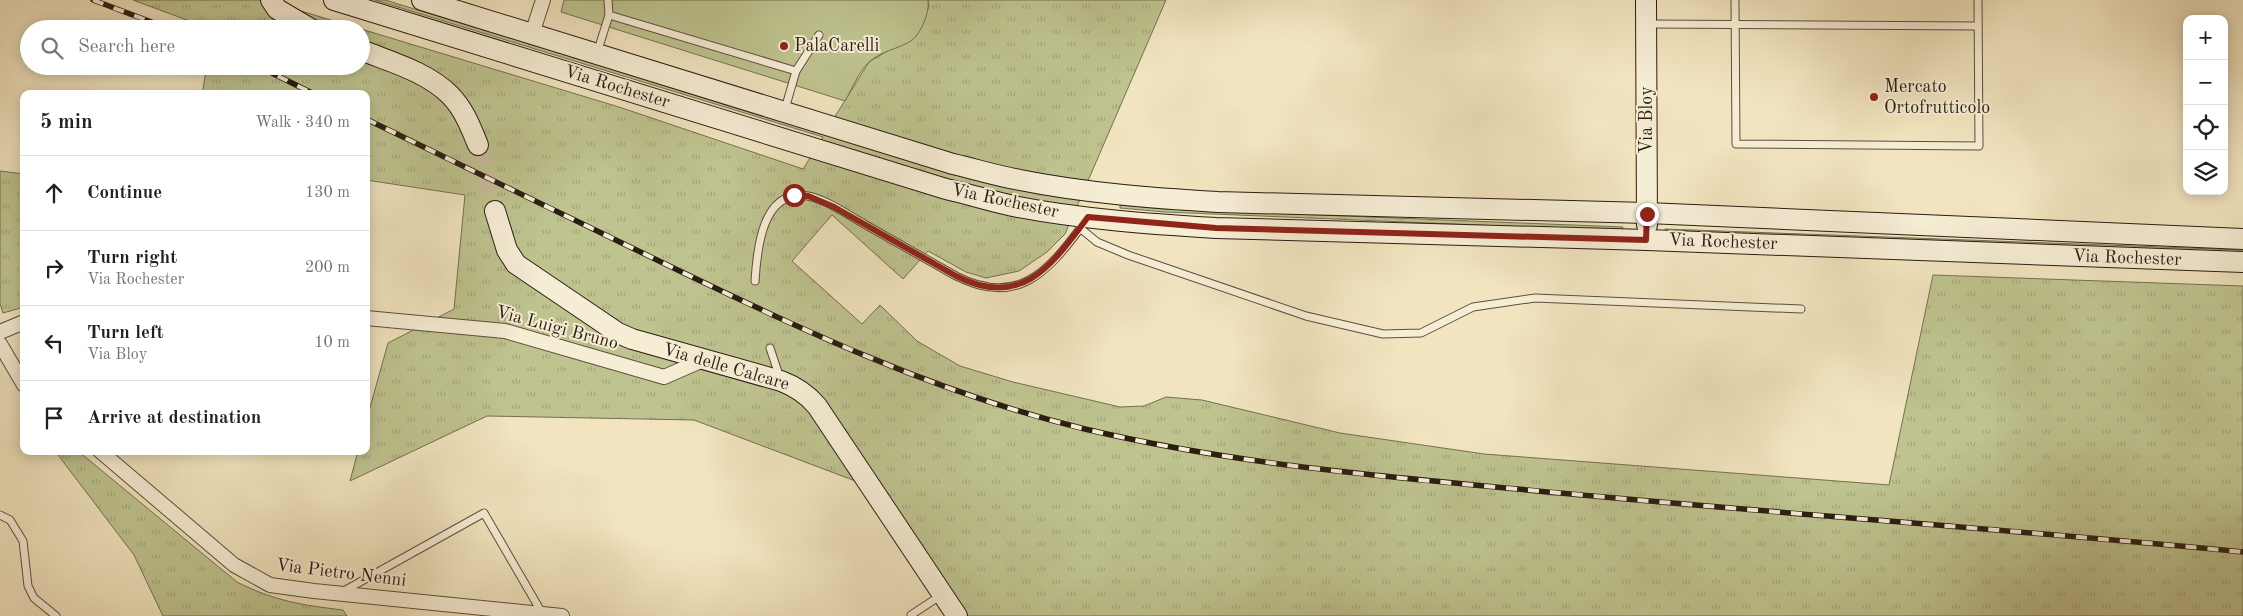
<!DOCTYPE html>
<meta charset="utf-8">
<style>
body{margin:0;font-family:"Old Standard TT",serif;background:#f2f2f2;color:#202124}
.controls{position:absolute;right:15px;top:15px;display:grid;overflow:hidden;border-radius:10px;box-shadow:0 2px 12px #0003}
.controls button{width:45px;height:45px;display:grid;place-items:center;padding:0;border:0;border-bottom:1px solid #e0e0e0;background:#fff;color:#202124;font:25px sans-serif}
.stop{position:absolute;width:15px;height:15px;margin:-11px;border:4px solid #8f2418;border-radius:50%;background:#fff}
.stop.end{background:#8f2418;border-color:#fff;box-shadow:0 1px 5px #0008}
.list{margin:0;padding:0;list-style:none}
h2{display:flex;justify-content:space-between;align-items:center;height:65px;margin:0;padding:0 20px;font-size:21px}
h2 small{font-size:16px;font-weight:400;color:#757577}
.list li{display:grid;grid-template-columns:32px 1fr auto;gap:15px;align-items:center;box-sizing:border-box;height:75px;padding:0 20px;border-top:1px solid #e0e0e0}
.list b{display:block;font-size:19px;white-space:nowrap}
.list p{margin:0;font-size:16px;white-space:nowrap;color:#757577}
.list em{font-size:16px;font-style:normal;color:#757577}
.icon{flex:none;width:28px;height:28px;fill:none;stroke:currentColor;stroke-width:2;stroke-linecap:round;stroke-linejoin:round}
.map{position:relative;flex:none;width:2243px;height:616px;overflow:hidden}
.search{position:absolute;background:#fff;box-shadow:0 2px 12px #0003;left:20px;top:20px;width:350px;height:55px;display:flex;align-items:center;gap:12px;box-sizing:border-box;padding:0 18px;border-radius:28px;color:#757577;font-size:19px}
.panel{position:absolute;background:#fff;box-shadow:0 2px 12px #0003;left:20px;top:90px;width:350px;height:365px;border-radius:10px}
.map>svg:first-child{display:block}
.grass{fill:url(#grass-tufts);stroke:#747050}
.pitch{fill:#bec38f;stroke:#747050}
.lines{fill:none;stroke-linecap:round;stroke-linejoin:round}
.secondary-tunnel{stroke:#c9bc9c;stroke-width:20;stroke-dasharray:20 10;stroke-linecap:butt}
.service-casing{stroke:#5c4f3d;stroke-width:9}
.minor-casing{stroke:#5c4f3d;stroke-width:16}
.secondary-casing{stroke:#2a1d12;stroke-width:22}
.service{stroke:#f6edd5;stroke-width:7}
.minor{stroke:#f6edd5;stroke-width:14}
.secondary{stroke:#f6edd5;stroke-width:20}
.rail-casing{stroke:#2a1d12;stroke-width:5.5}
.rail{stroke:#f6edd5;stroke-width:4;stroke-dasharray:11;stroke-linecap:butt}
.route{stroke:#8f2418;stroke-width:6}
.poi-dot{fill:#8f2418;stroke:#f6edd5;stroke-width:2}
.labels{text-anchor:middle;dominant-baseline:central;stroke-width:4;stroke-linejoin:round;paint-order:stroke}
.poi-label{font-size:18px;fill:#2a1d12;stroke:#f6edd5;text-anchor:start}
.street-label{font-size:18px;fill:#2a1d12;stroke:#f6edd5}
</style>
<div class="map">
<svg width="2243" height="616" viewBox="0 0 2243 616">
<defs>
<pattern id="grass-tufts" width="24" height="20" patternUnits="userSpaceOnUse" patternTransform="scale(1.25)"><rect width="24" height="20" fill="#bec38f"/><path d="M3 7l-1-3M5 7V3M7 7l1-3M15 17l-1-3M17 17v-4M19 17l1-3" fill="none" stroke="#a3a77a"/></pattern>
</defs>
<rect width="100%" height="100%" fill="#f1e4bf"/>
<filter id="stains"><feTurbulence type="fractalNoise" baseFrequency=".004" numOctaves="4"/><feColorMatrix values="0 0 0 0 .2 0 0 0 0 .09 0 0 0 0 .02 0 0 0 .5 -.17"/></filter>
<radialGradient id="worn" r=".72"><stop offset=".6" stop-color="#630" stop-opacity="0"/><stop offset="1" stop-color="#630" stop-opacity=".3"/></radialGradient>
<g class="grass">
<path d="M133,0H265L360,29H211Z"/>
<path d="M375,0H385L824,134L869,62L887,51L912,40L929,7L928,0H1166L1065,234L1047,252L1019,271L986,278L966,272L928,251L903,279L832,215L792,261L862,324L880,305L917,341L960,366L1013,382L1120,407L1144,406L1166,397L1202,400L1340,433L1484,454L1889,485L1933,275L2243,286V616H967L887,493L694,420L487,416L350,481L358,451H366V422L388,343L454,309L465,195L366,180V94H202L207,66H361V29L619,107L803,169L823,137Z"/>
<path d="M0,171L24,174V307L3,313L0,304Z"/>
<path d="M1120,205L1165,209L1623,227L1622,231L1165,212L1120,208Z"/>
<path d="M1665,229L2243,250V254L1665,232Z"/>
<path d="M55,451H78L237,582C275,601 301,605 343,610L347,616H163L134,555Z"/>
</g>
<path class="pitch" d="M564,0H928C930,12 921,34 911,41C898,49 881,51 869,62C859,71 852,89 845,101L561,12Z"/>
<g class="lines">
<path class="secondary-tunnel" d="M478,145L495,211"/>
<g class="service-casing">
<g id="service">
<path d="M608,0L609,15L796,71L819,35"/>
<path d="M1735,0L1736,144L1979,146L1978,0"/>
<path d="M1648,24L1978,26"/>
<path d="M597,53L609,15"/>
<path d="M785,109L796,71"/>
<path d="M1080,228L1097,242L1128,255L1306,316L1383,334L1421,333L1473,307L1535,298L1801,309"/>
<path d="M755,281C757,250 762,188 808,196C828,200 848,215 866,225C896,242 926,259 956,276C1017,307 1047,273 1082,226"/>
<path d="M770,348L780,378"/>
<path d="M0,515L10,520L23,541L28,586L34,598L56,616"/>
<path d="M342,592L484,513L542,613"/>
<path d="M911,615L940,596"/>
</g>
</g>
<g class="minor-casing">
<g id="minor">
<path d="M532,34L543,0"/>
<path d="M366,318L505,331L664,377L703,360"/>
<path d="M0,332L24,322"/>
<path d="M0,344L24,385"/>
<path d="M100,451L234,565L270,585L314,591L562,616"/>
</g>
</g>
<g class="secondary-casing">
<g id="secondary">
<path d="M271,0L277,9L311,29"/>
<path d="M334,0L946,189C968,194 991,201 1013,206C1080,219 1149,224 1216,228L1647,240L2243,262"/>
<path d="M422,0L953,164C975,169 997,176 1020,180C1085,193 1151,198 1218,202L1647,213L2243,239"/>
<path d="M1646,0L1647,225"/>
<path d="M361,50C391,62 427,72 450,95C464,109 471,128 478,145"/>
<path d="M495,211L507,250L516,264L618,333L632,339L781,381C797,387 807,394 817,406L957,616"/>
</g>
</g>
<use href="#service" class="service"/>
<use href="#minor" class="minor"/>
<use href="#secondary" class="secondary"/>
<g class="rail-casing">
<g id="rail">
<path d="M93,0L170,29"/>
<path d="M258,66L314,94"/>
<path d="M366,119C463,166 560,213 657,260C795,327 935,393 1085,429C1241,466 1401,478 1560,493C1787,514 2015,530 2243,552"/>
</g>
</g>
<use href="#rail" class="rail"/>
</g>
<g class="lines">
<path class="route" d="M794,195L808,196L834,207L956,276C1022,309 1051,266 1088,217L1216,228L1646,240L1647,214"/>
</g>
<g class="poi-dot">
<circle cx="784" cy="46" r="5"/>
<circle cx="1874" cy="97" r="5"/>
</g>
<g class="labels">
<g class="poi-label">
<text x="794" y="46">PalaCarelli</text>
<text x="1884" y="87">Mercato<tspan x="1884" dy="21">Ortofrutticolo</tspan></text>
</g>
<g class="street-label">
<text transform="translate(617 87) rotate(17)">Via Rochester</text>
<text transform="translate(1647 120) rotate(-90)">Via Bloy</text>
<text transform="translate(1005 201) rotate(12)">Via Rochester</text>
<text transform="translate(1723 242) rotate(2)">Via Rochester</text>
<text transform="translate(2127 258) rotate(2)">Via Rochester</text>
<text transform="translate(557 328) rotate(15)">Via Luigi Bruno</text>
<text transform="translate(726 367) rotate(16)">Via delle Calcare</text>
<text transform="translate(341 573) rotate(7)">Via Pietro Nenni</text>
</g>
</g>
<rect width="100%" height="100%" filter="url(#stains)"/>
<rect width="100%" height="100%" fill="url(#worn)"/>
</svg>
<div class="controls">
<button>+</button>
<button>−</button>
<button><svg class="icon" aria-label="locate" viewBox="0 0 24 24"><circle cx="12" cy="12" r="6"/><path d="M12 2v4M12 18v4M2 12h4M18 12h4"/></svg></button>
<button><svg class="icon" aria-label="layers" viewBox="0 0 24 24"><path d="M12 4l9 5-9 5-9-5zM3 14l9 5 9-5"/></svg></button>
</div>
<div class="stop" style="left:794px;top:195px"></div>
<div class="stop end" style="left:1647px;top:214px"></div>
<div class="search"><svg class="icon" aria-label="search" viewBox="0 0 24 24"><circle cx="10" cy="10" r="6"/><path d="M15 15l6 6"/></svg>Search here</div>
<section class="panel">
<h2>5 min<small>Walk · 340 m</small></h2>
<ul class="list">
<li><svg class="icon" aria-label="ahead" viewBox="0 0 24 24"><path d="M12 20V5M6 11l6-6 6 6"/></svg><div><b>Continue</b></div><em>130 m</em></li>
<li><svg class="icon" aria-label="right" viewBox="0 0 24 24"><path d="M7 20v-9h11M14 6l5 5-5 5"/></svg><div><b>Turn right</b><p>Via Rochester</p></div><em>200 m</em></li>
<li><svg class="icon" aria-label="left" viewBox="0 0 24 24"><path d="M17 20v-9H6M10 6l-5 5 5 5"/></svg><div><b>Turn left</b><p>Via Bloy</p></div><em>10 m</em></li>
<li><svg class="icon" aria-label="arrive" viewBox="0 0 24 24"><path d="M6 21V4h12l-3 4 3 4H6"/></svg><div><b>Arrive at destination</b></div></li>
</ul>
</section>
</div>
